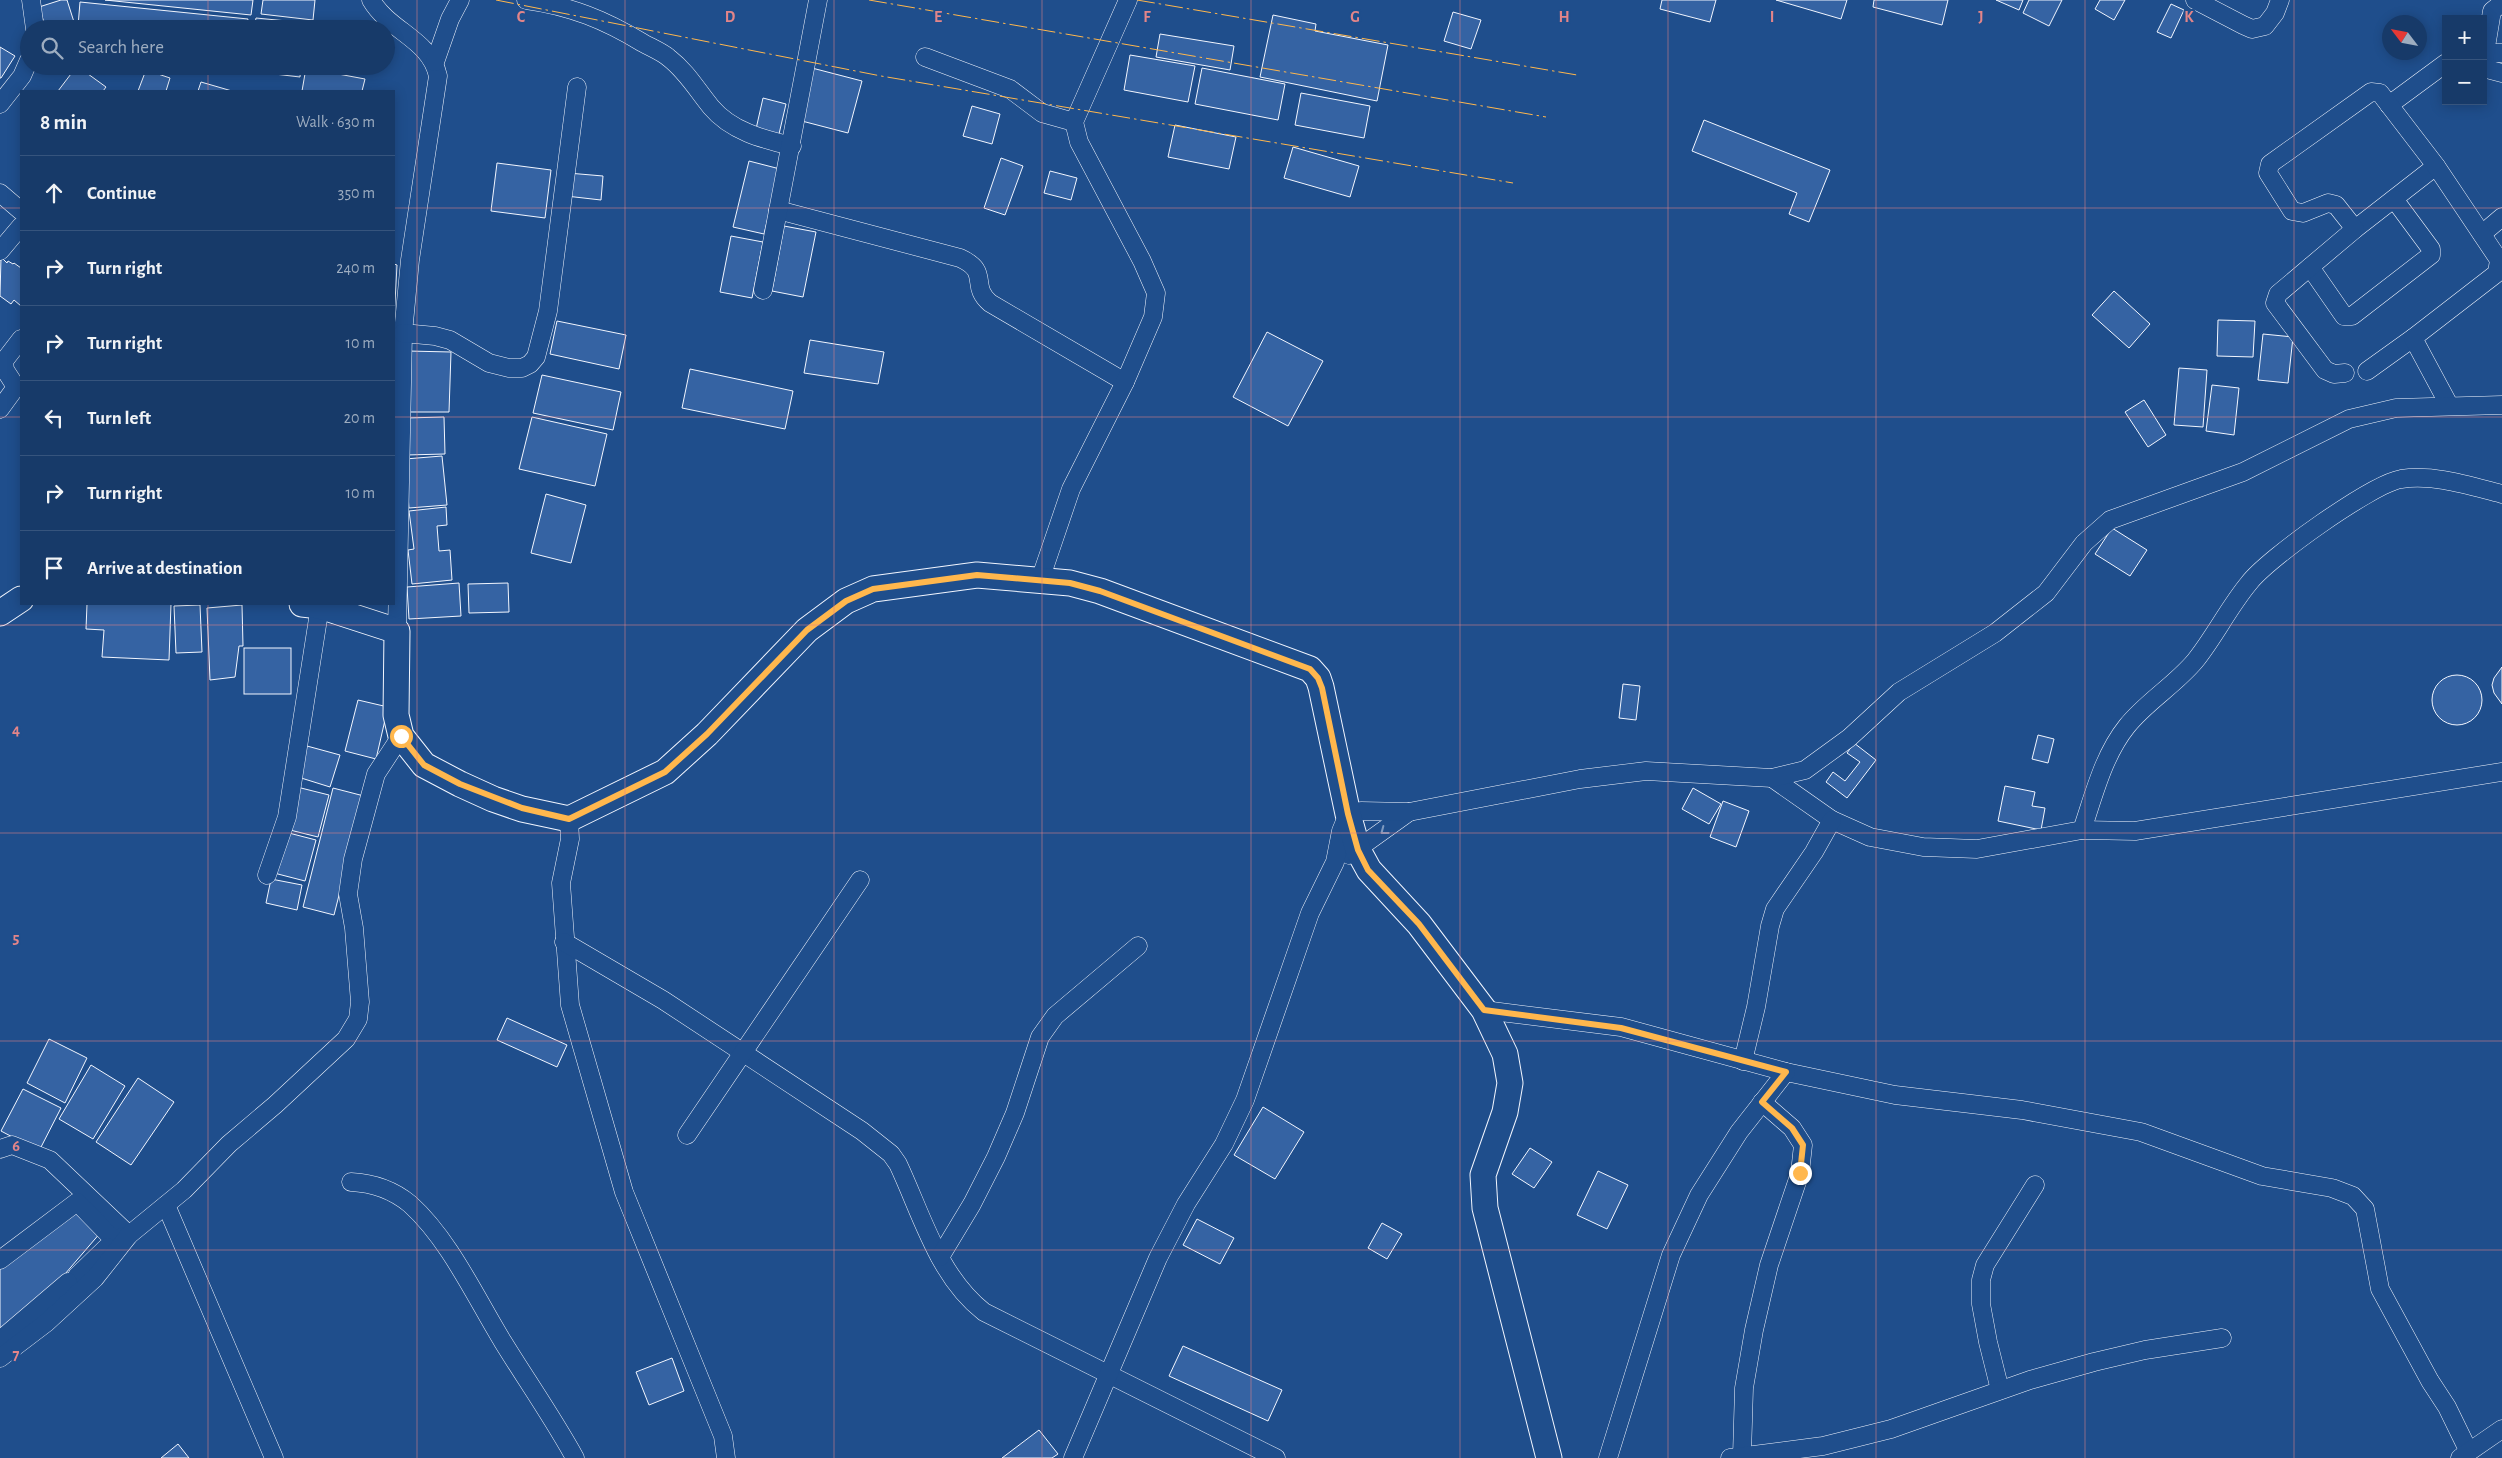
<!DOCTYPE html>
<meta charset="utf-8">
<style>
body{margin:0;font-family:"Alegreya Sans",sans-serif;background:#20416f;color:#f1f3f6}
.controls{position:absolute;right:15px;top:15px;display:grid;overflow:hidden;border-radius:0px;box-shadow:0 2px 12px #0003}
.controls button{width:45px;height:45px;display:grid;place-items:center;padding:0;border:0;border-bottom:1px solid #36547d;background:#173a69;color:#f1f3f6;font:25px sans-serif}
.compass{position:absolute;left:2382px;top:15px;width:45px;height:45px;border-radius:50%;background:#173a69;box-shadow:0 2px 12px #0003;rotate:302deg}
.stop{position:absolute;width:15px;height:15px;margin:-11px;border:4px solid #ffb74d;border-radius:50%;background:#fff}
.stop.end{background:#ffb74d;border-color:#fff;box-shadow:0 1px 5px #0008}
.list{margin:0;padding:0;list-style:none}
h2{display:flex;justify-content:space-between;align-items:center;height:65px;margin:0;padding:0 20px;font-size:21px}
h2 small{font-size:16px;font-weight:400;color:#9eadc0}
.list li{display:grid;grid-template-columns:32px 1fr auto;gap:15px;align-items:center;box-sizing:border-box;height:75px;padding:0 20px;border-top:1px solid #36547d}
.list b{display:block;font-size:19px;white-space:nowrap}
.list em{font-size:16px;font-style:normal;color:#9eadc0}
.icon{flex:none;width:28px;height:28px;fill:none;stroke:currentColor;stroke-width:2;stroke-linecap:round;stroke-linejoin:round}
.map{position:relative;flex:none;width:2502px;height:1458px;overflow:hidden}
.search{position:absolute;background:#173a69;box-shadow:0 2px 12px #0003;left:20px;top:20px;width:375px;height:55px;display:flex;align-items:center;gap:12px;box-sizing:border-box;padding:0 18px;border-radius:28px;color:#9eadc0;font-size:19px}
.panel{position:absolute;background:#173a69;box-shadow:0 2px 12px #0003;left:20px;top:90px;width:375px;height:515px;border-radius:0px}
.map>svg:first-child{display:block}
.building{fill:#3563a3;stroke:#f2f6ff}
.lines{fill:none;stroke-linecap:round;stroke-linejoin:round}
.street-casing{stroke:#f2f6ff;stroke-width:19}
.secondary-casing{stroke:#f2f6ff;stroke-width:27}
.street{stroke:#1f4e8c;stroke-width:18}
.secondary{stroke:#1f4e8c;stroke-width:25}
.power{stroke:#ffb74d;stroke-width:1;stroke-dasharray:18 4 2.5 4;stroke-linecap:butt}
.oneway{stroke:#7e9ac0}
.route{stroke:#ffb74d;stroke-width:6}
.grid{fill:none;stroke:#e38589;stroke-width:1;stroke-opacity:0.55}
.grid-label{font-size:16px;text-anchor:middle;font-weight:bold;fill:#e38589;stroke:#1f4e8c;stroke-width:4;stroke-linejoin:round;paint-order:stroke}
</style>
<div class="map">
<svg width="2502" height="1458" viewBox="0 0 2502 1458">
<rect width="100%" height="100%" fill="#1f4e8c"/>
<g class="building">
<path d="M61,0H67L74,22L54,29H46L39,7Z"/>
<path d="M105,0H253L251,15Z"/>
<path d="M263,0H315L313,20L261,14Z"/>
<path d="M1662,0H1716L1710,22L1660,9Z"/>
<path d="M1776,0H1847L1841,19Z"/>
<path d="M1874,0H1948L1942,25L1873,7Z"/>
<path d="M1996,0H2023L2019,10Z"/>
<path d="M2029,0H2062L2049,26L2023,13Z"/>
<path d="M2100,0H2125L2114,20L2095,9Z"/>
<path d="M80,2L248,19L246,29H106L78,26Z"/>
<path d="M2171,4L2184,10L2171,38L2157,32Z"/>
<path d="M1453,12L1481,20L1471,49L1444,41Z"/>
<path d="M1273,15L1316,24L1315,31L1388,45L1377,101L1260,77Z"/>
<path d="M256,18L308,23L307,29H254Z"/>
<path d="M1160,34L1234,46L1230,70L1156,57Z"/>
<path d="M0,47L15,56L1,78H0Z"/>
<path d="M1130,55L1195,66L1188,102L1124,90Z"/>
<path d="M77,66L106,87L103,91H58Z"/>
<path d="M224,66H301L300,77L223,68Z"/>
<path d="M313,66H367L366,74Z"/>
<path d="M306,68L365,79L362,91H302Z"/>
<path d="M812,68L862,81L848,133L798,120Z"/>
<path d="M1202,68L1285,84L1278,120L1195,104Z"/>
<path d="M146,70L170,78L166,91H138Z"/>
<path d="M201,82L232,91H198Z"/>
<path d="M1301,93L1370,106L1364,138L1295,125Z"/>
<path d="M763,98L786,104L779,134L756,129Z"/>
<path d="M972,106L1000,114L992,144L963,136Z"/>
<path d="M1704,120L1830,170L1809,222L1789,214L1797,193L1692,151Z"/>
<path d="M1175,125L1236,137L1229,169L1168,157Z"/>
<path d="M1293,147L1359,166L1350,197L1284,178Z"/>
<path d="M1001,158L1023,166L1005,215L984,208Z"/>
<path d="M749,161L780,169L764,234L733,227Z"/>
<path d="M497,163L551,170L545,218L491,211Z"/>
<path d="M1050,171L1077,178L1071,200L1044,193Z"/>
<path d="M568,173L603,176L601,200L566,196Z"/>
<path d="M784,226L816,232L803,297L772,291Z"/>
<path d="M731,236L763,242L752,298L720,292Z"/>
<path d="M1,257L7,263L8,261L13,264L14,263L21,268V306L14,300L11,304L0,296Z"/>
<path d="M394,264L397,265L394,321Z"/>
<path d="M2114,291L2150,324L2129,348L2092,315Z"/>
<path d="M2218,320L2255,321L2253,357L2217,356Z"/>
<path d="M557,321L626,335L619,369L550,354Z"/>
<path d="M1267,332L1323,361L1288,426L1233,397Z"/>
<path d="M2263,334L2293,337L2288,383L2258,380Z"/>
<path d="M810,340L884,352L878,384L804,373Z"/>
<path d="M408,351L451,352L449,412H407Z"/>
<path d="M2179,368L2207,370L2203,427L2174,425Z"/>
<path d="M690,369L793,391L785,429L682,408Z"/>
<path d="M542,375L621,392L613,430L533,413Z"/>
<path d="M2212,385L2239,388L2234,435L2206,431Z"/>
<path d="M2144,400L2166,435L2148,447L2125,412Z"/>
<path d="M444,417L445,454L406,455L405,418Z"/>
<path d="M532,417L607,434L595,486L519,469Z"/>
<path d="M442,456L447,505L409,508L405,459Z"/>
<path d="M546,494L586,505L571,563L531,553Z"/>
<path d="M446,507L447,525L437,526L439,551L450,550L452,580L412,584L408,550L414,549L409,511Z"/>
<path d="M2112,528L2147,550L2130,576L2095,554Z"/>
<path d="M459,583L461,616L409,619L407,587Z"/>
<path d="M508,583L509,612L469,613L468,584Z"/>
<path d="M87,604H171L169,660L102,657L104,630L86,629Z"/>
<path d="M200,605L202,652L176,653L174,606Z"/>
<path d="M242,605L243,646H239L235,677L210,680L207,608Z"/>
<rect x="244" y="648" width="47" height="46"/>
<path d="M2502,667V704L2494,693L2492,685L2494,678Z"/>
<circle cx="2457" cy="700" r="25"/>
<path d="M1623,684L1640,686L1636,720L1619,718Z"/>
<path d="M358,700L388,707L376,759L345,751Z"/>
<path d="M2038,735L2054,739L2048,763L2032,759Z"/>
<path d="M1854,743L1876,760L1847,798L1826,782L1833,772L1845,781L1860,762L1847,753Z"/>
<path d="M307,746L340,755L330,787L298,777Z"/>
<path d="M2005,786L2035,792L2032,806L2045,808L2041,830L1998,821Z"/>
<path d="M297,787L329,795L318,837L286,829Z"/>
<path d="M333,788L364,796L334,915L303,907Z"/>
<path d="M1693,788L1721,804L1709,824L1682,809Z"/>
<path d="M1723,801L1749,811L1736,847L1710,837Z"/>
<path d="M285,832L316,840L305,881L274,873Z"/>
<path d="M271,879L302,885L297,910L266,903Z"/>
<path d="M507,1018L567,1045L557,1067L497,1040Z"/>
<path d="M49,1039L87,1058L65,1103L27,1083Z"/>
<path d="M91,1065L125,1086L93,1139L59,1119Z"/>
<path d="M138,1078L174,1102L131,1165L96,1142Z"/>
<path d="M23,1089L61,1108L39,1151L1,1131Z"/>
<path d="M1263,1107L1304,1132L1275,1179L1234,1155Z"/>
<path d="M1530,1148L1552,1162L1534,1188L1512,1174Z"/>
<path d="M1598,1171L1628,1185L1607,1229L1577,1215Z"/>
<path d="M78,1204L101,1232L41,1302L0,1334V1263Z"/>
<path d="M1197,1219L1234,1238L1220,1264L1183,1245Z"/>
<path d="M1382,1223L1402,1234L1387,1259L1368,1248Z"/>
<path d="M1183,1346L1282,1390L1268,1421L1169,1376Z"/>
<path d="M672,1358L684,1391L649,1405L636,1372Z"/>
<path d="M1039,1430L1058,1454L1052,1458H1002Z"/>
<path d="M178,1444L189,1458H161Z"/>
</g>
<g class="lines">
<g class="street-casing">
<g id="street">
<path d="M31,0L35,29"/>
<path d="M371,0C390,32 430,39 438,76L410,260L403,333L397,631"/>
<path d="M526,0C571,6 605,20 643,43C652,48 662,52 669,58C687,72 697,90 711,107C731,131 762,139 792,146"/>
<path d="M2195,0L2243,25L2252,29L2265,26L2275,13L2280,0"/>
<path d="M2485,53H2502"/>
<path d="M925,57L1010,89L1042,113L1074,122"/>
<path d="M435,62L450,19L460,0"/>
<path d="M2483,65L2492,11L2502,3"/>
<path d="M2483,68L2502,73"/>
<path d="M0,104L22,76L29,60"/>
<path d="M2389,105L2446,63"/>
<path d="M0,193L21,211"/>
<path d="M778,210L960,258C991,272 969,285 990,303L1125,382"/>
<path d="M2355,229L2436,166"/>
<path d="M2482,234L2502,217"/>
<path d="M0,251L21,226"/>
<path d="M2310,267L2344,316H2352L2431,255V249L2394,199"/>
<path d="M763,290L818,0"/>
<path d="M403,333L435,336L450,340L489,363L509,368H522L530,364L536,357L548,311L577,87"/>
<path d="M2367,371L2413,338"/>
<path d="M2345,373L2334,374L2325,370L2275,303L2278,294L2355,229L2336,205L2328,203L2303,213L2292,211L2268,173L2270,164L2371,92L2380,93L2436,166L2499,260L2497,273L2413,338L2449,405"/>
<path d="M0,409L16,387L5,370L4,361L21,339"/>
<path d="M1040,580L1071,489L1125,382L1153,317L1156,293L1142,261L1079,142L1074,122L1128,0"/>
<path d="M1772,778L1832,820L1870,837L1923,847L1977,849L2082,830L2135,831L2502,772"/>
<path d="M569,819L570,839L561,883L570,1005L624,1192L723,1436L726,1458"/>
<path d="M2082,830C2094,795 2103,756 2127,726C2146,702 2175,685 2195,661C2215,636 2229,607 2249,583C2268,558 2372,484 2401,479C2435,474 2470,486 2502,494"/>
<path d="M1349,855L1409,812"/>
<path d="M267,875L287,817L320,606"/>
<path d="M564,942L663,1000L862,1131L891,1154L898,1164C922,1215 938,1276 984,1312L1276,1458"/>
<path d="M1484,1010L1621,1027L1786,1072L1895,1095L2022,1110L2141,1132L2262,1176L2332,1188L2353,1196L2365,1209L2380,1289L2430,1381L2447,1407L2468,1450"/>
<path d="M1743,1061L1756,1007L1770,926L1775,909L1814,852L1832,820"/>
<path d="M687,1135L860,880"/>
<path d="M0,1149L12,1145L50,1160L129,1235"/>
<path d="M351,1182C372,1183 393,1190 410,1204C449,1239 476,1298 503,1342C527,1381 553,1418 575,1458"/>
<path d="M166,1205L274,1458"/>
<path d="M940,1257L972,1204L996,1157L1015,1113L1040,1037L1055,1016L1138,946"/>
<path d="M0,1260L77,1202L111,1237L116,1239L129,1235"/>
<path d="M77,1276L107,1247"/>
<path d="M0,1340L68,1282"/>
<path d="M0,1358L46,1323L95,1278L129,1235L184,1190L229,1144L275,1105L346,1039L358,1019L360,1002L354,928L348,894L353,859L376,774L401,736"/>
<path d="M2000,1390L1988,1342L1981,1304V1280L1985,1265L2035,1185"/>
<path d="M1742,1455L1744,1388L1754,1330L1769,1265L1800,1173L1803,1145L1792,1128L1762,1102"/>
<path d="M1073,1458L1158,1258L1186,1204L1224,1144L1245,1100L1310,913L1335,862L1341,831L1348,814L1361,811L1409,812L1580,779L1646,771L1772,778L1805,770L1849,738L1899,692L1995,633L2046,593L2084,543L2110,520L2243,472L2349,419L2396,408L2502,405"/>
<path d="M1608,1458L1671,1255L1699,1195L1739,1132L1786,1072"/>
<path d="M1730,1458L1823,1446L1891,1429L2030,1380L2094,1362L2145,1350L2222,1338"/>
<path d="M2460,1458L2502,1429"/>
</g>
</g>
<g class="secondary-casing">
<g id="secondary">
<path d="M302,604L320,606L397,631L396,715L401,736L424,765L460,784L493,799L522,809L569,819L665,772L707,734L807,630L846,601L873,589L977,575L1070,583L1100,591L1310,669L1318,678L1321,687L1348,814L1358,850L1369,870L1419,924L1484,1010L1505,1054L1510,1083L1505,1112L1483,1175L1485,1208L1549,1458"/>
<path d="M0,613L21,599"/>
</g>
</g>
<use href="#street" class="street"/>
<use href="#secondary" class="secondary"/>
<g class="power">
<path d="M496,0L881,76L1513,183"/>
<path d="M869,0L1546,117"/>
<path d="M1137,0L1577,75"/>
</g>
</g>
<defs><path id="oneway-chevron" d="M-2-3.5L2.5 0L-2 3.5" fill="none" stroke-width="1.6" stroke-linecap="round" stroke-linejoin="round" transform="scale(1.25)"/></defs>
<use class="oneway" href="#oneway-chevron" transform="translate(1384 831) rotate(143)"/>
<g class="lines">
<path class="route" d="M401,736L424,765L460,784L522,808L569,819L665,772L707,734L807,630L846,601L873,589L977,575L1070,583L1100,591L1310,669L1318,678L1322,688L1348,814L1358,850L1368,870L1419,924L1484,1010L1621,1028L1786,1072L1762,1102L1792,1128L1803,1145L1800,1173"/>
</g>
<path class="grid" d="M208,0V29M417,0V1458M625,0V1458M834,0V1458M1042,0V1458M1251,0V1458M1460,0V1458M1668,0V1458M1876,0V1458M2085,0V1458M2294,0V1458M208,66V91M0,208H21M394,208H2502M0,417H21M394,417H2502M208,604V1458M0,625H2502M0,833H2502M0,1041H2502M0,1250H2502"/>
<g class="grid-label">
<text x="521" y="22">C</text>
<text x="730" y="22">D</text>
<text x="938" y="22">E</text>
<text x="1147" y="22">F</text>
<text x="1355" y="22">G</text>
<text x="1564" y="22">H</text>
<text x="1772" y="22">I</text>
<text x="1981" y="22">J</text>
<text x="2189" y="22">K</text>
<text x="16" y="735">4</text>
<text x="16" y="943">5</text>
<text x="16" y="1151">6</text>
<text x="16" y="1360">7</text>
</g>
</svg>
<div class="controls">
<button>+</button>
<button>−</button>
</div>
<svg class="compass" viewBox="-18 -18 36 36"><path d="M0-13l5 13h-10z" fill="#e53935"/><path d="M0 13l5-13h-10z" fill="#9eadc0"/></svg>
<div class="stop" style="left:401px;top:736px"></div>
<div class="stop end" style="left:1800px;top:1173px"></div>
<div class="search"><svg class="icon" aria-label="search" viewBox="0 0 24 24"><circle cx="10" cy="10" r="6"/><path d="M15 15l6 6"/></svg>Search here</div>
<section class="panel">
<h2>8 min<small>Walk · 630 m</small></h2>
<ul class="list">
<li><svg class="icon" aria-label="ahead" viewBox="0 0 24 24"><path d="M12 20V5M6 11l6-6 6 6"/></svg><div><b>Continue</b></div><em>350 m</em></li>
<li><svg class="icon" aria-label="right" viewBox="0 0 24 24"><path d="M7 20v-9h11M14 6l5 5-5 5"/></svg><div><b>Turn right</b></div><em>240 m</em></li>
<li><svg class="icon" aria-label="right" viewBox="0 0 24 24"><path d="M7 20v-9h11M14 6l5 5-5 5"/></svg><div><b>Turn right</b></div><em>10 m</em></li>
<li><svg class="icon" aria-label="left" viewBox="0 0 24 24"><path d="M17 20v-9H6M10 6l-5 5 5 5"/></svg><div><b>Turn left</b></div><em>20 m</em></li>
<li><svg class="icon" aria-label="right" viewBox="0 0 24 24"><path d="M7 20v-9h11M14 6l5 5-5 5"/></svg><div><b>Turn right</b></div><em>10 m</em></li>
<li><svg class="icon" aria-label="arrive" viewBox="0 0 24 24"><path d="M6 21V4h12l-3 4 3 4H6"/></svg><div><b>Arrive at destination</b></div></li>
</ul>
</section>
</div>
